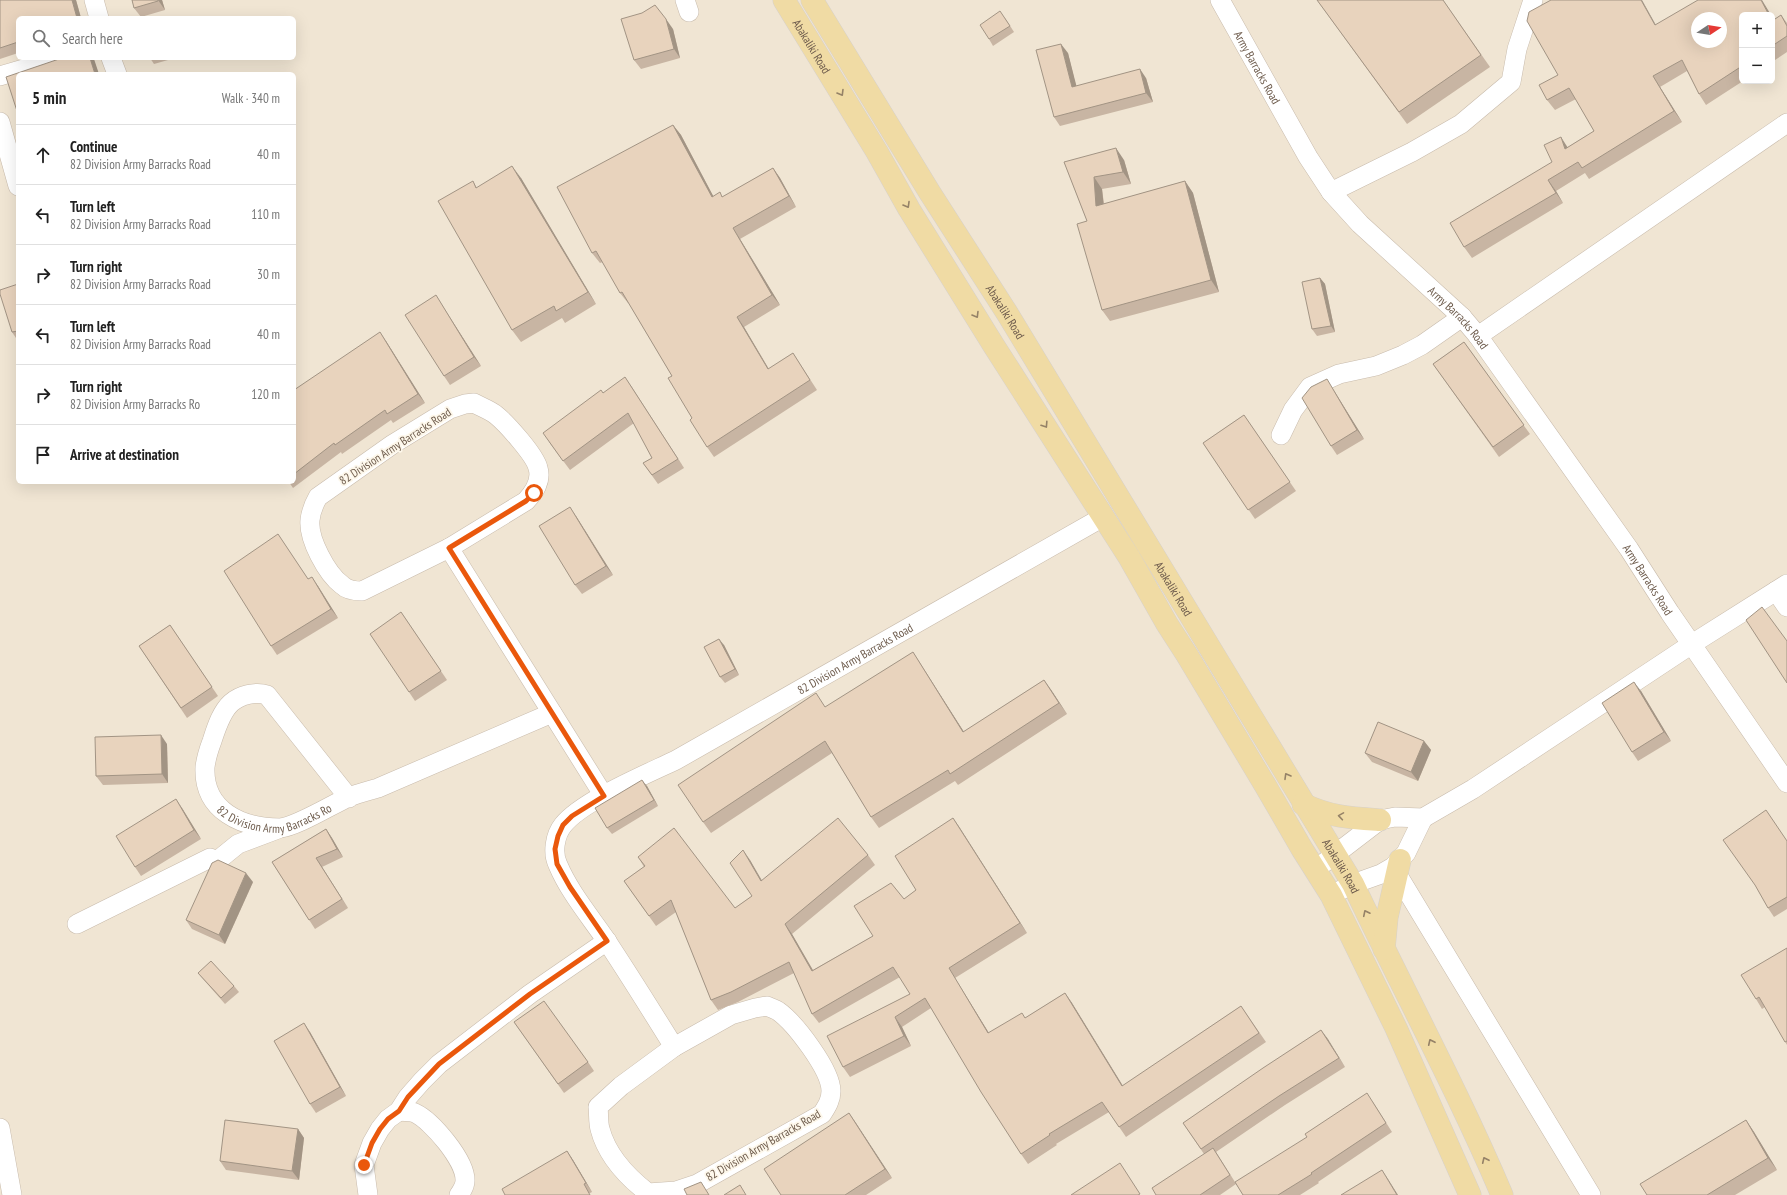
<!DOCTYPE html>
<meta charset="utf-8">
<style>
body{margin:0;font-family:"PT Sans Narrow",sans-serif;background:#f2f2f2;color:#222}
.controls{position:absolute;right:12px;top:12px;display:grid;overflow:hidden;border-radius:6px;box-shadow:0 4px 16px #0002}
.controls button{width:36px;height:36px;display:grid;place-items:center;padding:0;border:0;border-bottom:1px solid #e0e0e0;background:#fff;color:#222;font:20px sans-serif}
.compass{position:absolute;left:1691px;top:12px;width:36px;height:36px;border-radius:50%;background:#fff;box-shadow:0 4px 16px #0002;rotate:78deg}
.stop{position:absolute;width:12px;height:12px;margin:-9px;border:3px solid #ea580c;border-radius:50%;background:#fff}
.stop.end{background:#ea580c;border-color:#fff;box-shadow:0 1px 4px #0008}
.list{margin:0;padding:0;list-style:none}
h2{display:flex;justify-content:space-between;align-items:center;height:52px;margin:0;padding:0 16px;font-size:17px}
h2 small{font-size:13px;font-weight:400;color:#767676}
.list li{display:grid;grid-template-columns:26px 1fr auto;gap:12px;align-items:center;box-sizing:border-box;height:60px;padding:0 16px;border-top:1px solid #e0e0e0}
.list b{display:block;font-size:15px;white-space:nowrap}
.list p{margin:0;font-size:13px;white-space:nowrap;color:#767676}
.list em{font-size:13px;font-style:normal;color:#767676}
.icon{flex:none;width:22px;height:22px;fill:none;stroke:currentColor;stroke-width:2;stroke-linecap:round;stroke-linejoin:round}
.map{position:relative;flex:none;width:1787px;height:1195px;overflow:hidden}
.search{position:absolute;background:#fff;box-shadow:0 4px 16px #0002;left:16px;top:16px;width:280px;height:44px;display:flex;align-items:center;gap:10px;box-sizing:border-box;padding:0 14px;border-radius:6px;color:#767676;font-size:15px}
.panel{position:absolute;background:#fff;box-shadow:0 4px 16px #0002;left:16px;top:72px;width:280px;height:412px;border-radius:6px}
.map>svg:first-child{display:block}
.residential{fill:#f0e5d3;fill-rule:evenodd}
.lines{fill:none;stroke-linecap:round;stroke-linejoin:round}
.minor-casing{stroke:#c8bbac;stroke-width:20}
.major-casing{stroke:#d6d1cd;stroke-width:23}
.minor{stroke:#fff;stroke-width:19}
.major{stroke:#f0dba4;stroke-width:22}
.wall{fill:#c8b5a3}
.shaded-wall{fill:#a29484}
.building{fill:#e8d3bd;stroke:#a29484;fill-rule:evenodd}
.oneway{stroke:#958267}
.route{stroke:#ea580c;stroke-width:5}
.labels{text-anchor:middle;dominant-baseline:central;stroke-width:3.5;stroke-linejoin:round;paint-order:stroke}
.street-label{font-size:12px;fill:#6e5c4d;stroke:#fdf7ea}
</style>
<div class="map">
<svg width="1787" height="1195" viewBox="0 0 1787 1195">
<rect width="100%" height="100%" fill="#f9f3e4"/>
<path class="residential" d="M0,0H1787V1195H0ZM1742,15H1772V81H1742ZM18,18H294V58H18ZM1697,18H1721V42H1697ZM18,74H294V482H18Z"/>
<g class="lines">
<g class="minor-casing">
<g id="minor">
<path d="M94,0L99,18"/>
<path d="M685,0L689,12"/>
<path id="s1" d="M1220,0L1308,157L1331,192L1360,224L1462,317L1478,336L1629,549L1670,613L1787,783"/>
<path d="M111,58L117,74"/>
<path d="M0,76L61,58"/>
<path d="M0,122L18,186"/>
<path d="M1331,192L1412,152L1461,124L1511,82L1517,49L1533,0"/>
<path d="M1478,336L1787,123"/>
<path d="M474,403C481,407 490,410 496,415C506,423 535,455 538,468C542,481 534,492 526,501L449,548L362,591C355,591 347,590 342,585C327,574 308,539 310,520C311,511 314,504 318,497L393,444L450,409L465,404Z"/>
<path d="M1281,435L1293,410L1310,387L1339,374L1376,366L1403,355L1422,345L1462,317"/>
<path d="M449,548L604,796"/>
<path d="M1776,591L1787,607"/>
<path id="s2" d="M349,798L267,695C256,691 240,695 231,703C221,712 216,729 212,741C209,749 206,759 205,767C203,811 242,828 280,828C296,827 333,804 349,797C358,793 368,791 378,788L552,713"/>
<path d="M1316,869L1380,820L1395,817L1423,818L1473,789L1692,644L1787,584"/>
<path d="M1397,874L1591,1195"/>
<path d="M1331,895L1353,884L1381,874L1393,867L1406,853L1423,818"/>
<path d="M77,924L210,858L217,861L238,844L278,829"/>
<path d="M767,1006C771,1008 775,1009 778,1011C795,1023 831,1070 831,1091C831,1100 827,1106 822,1114L697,1184L676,1191L648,1193C626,1176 607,1156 600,1129C598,1122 599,1114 598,1107L621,1086L674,1047L731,1015L755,1008Z"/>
<path id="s3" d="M674,1047C651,1010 628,973 604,937C588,914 569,891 558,865C552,853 555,835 563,825C582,801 647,774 676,760L1103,517"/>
<path d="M399,1111C404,1112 410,1111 415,1113C432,1121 466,1161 465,1181C465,1187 462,1190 459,1195"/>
<path d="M0,1128L12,1195"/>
<path d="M368,1195L364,1165L372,1143L380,1129L388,1119L399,1111L408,1097L422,1081L439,1064L530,994L607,941"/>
</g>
</g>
<g class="major-casing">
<g id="major">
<path id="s4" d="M784,0L877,152L909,209L994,346L1129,557L1167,624L1187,655L1265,785L1302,849L1331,895L1396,1028L1470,1195"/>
<path id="s5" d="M812,0L930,193L1007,313L1353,884C1402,988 1457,1089 1502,1195"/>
<path d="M1303,804C1330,817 1351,818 1380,820"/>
<path d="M1384,949L1387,917L1400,860"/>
</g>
</g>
<use href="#minor" class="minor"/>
<use href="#major" class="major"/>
</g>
<g class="wall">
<path d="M0,0H76L81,18H18V53L0,59Z"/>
<path d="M132,0H162L165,10L141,17L134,8Z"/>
<path d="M1317,0H1443L1490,67L1407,124Z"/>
<path d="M1742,15V81H1743L1706,105L1699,94L1687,71L1660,87L1682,122L1589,179L1585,173L1556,191L1563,203L1472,258L1464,247L1568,147L1594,131L1576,99L1555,110L1547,100L1656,24Z"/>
<path d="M1781,15L1787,23V52L1772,62V18L1773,20Z"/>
<path d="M1005,18L1014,32L993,46L989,39Z"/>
<path d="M673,29L680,58L641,69L634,60Z"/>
<path d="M1068,53L1076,86L1146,78L1153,102L1060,126L1054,117Z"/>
<path d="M150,58H175L154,64Z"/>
<path d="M673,125L681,135L713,196L723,197L773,168L780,178L796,207L740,239L780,305L744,327L769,369L793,353L817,390L714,457L707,447L692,418L672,376L628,302V303L620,293L603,262L600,263L592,253Z"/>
<path d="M1124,160L1131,184L1102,189L1104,204L1185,181L1193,193L1219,292L1110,321L1102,310L1087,221L1064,162Z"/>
<path d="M521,178L596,304L565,323L562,318L521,342L512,330L473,181L477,188Z"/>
<path d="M1320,278L1325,284L1335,332L1317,336L1312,329Z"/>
<path d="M18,284V341L12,332Z"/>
<path d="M442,305L481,366L450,385L444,376Z"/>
<path d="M386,341L425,403L393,423L391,420L342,454L341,452L293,488L289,482H294V390Z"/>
<path d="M1464,342L1530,434L1499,457L1433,364Z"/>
<path d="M631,386L684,468L658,484L643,463L652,458L634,423L570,470L549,442L603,393Z"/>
<path d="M1333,389L1364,439L1337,455L1331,446Z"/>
<path d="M1244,415L1296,491L1255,519L1203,443Z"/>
<path d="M576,516L613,575L582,594L575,585Z"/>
<path d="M309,579L318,586L338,618L277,655L271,646Z"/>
<path d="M401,612L447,680L415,701L409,692Z"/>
<path d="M170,625L218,696L187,718L139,646Z"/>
<path d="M724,645L739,675L725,683L720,677Z"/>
<path d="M913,652L920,663L964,732L1044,680L1067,714L958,785L955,781L879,828L871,817L832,753L711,833L703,822Z"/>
<path d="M1641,691L1671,741L1638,761L1632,752Z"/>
<path d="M1424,741L1431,750L1418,781L1372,762L1365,753Z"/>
<path d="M167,744L168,783L103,785L96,776Z"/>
<path d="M647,786L658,806L612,834L607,828Z"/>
<path d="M182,808L201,839L141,876L135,867Z"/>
<path d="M953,818L1027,933L955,978L989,1033L1025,1018L1065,993L1072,1003L1123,1086L1241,1006L1266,1042L1126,1137L1109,1112L1056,1144L1057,1145L1028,1164L1021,1154L931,1008L902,1027L911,1046L850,1077L843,1067L910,994L900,977L819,1023L812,1014L794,973L738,1002L718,1010L711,1000L676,912L656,926L624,881L644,867L638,857L735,908L752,896L750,860L761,881L868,855L875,865L792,934L813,970L873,936L904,899L916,890Z"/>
<path d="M326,829L332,838L343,857L322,867L348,908L315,929L272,862Z"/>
<path d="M1787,840V909L1774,917L1768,908L1756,886Z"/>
<path d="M253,882L225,944L192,929L186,920Z"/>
<path d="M1787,948V1045L1765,1007L1762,1009L1756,999Z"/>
<path d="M198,973L234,986L239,992L225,1004L203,979Z"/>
<path d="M514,1022L588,1062L594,1071L564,1093Z"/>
<path d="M1321,1030L1345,1067L1285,1105L1216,1152L1235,1182L1373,1102L1392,1132L1318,1182L1319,1183L1300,1195H1243L1236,1184L1220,1195H1156L1204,1154L1183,1123Z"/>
<path d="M310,1032L346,1096L316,1113L310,1104Z"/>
<path d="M849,1113L892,1178L866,1195H781Z"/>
<path d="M1746,1120L1754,1132L1777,1170L1735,1195H1647Z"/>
<path d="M298,1129L304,1138L299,1180L226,1170L220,1161Z"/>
<path d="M567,1151L573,1160L592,1192L590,1193L505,1195Z"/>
</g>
<g class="shaded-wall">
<path d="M72,0H76L81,18H77Z"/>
<path d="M158,0H162L165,10Z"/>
<path d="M1641,0H1642L1662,36L1655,25Z"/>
<path d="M1761,0H1762L1771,15H1769Z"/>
<path d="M666,19L673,29L680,58L674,49Z"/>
<path d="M1061,44L1068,53L1079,96L1072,87Z"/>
<path d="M90,58H93L94,59L99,74H95Z"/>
<path d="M1140,69L1146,78L1153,102L1146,93Z"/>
<path d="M1653,76L1660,87L1682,122L1674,111Z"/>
<path d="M673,125L681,135L719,207L712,197Z"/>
<path d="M1561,137L1568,148L1565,149Z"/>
<path d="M1116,148L1124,160L1131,184L1123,172Z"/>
<path d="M512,166L521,178L596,304L588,292Z"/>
<path d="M773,168L780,178L796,207L789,196Z"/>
<path d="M1094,177L1102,189L1105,218L1096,206Z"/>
<path d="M1548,180L1556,191L1563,203L1556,193Z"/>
<path d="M1185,181L1193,193L1219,292L1211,280Z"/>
<path d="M733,228L740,239L780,305L772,295Z"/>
<path d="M1320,278L1325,284L1335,332L1331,326Z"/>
<path d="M436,295L442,305L481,366L474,357Z"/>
<path d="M737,317L744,327L775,380L768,369Z"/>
<path d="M380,332L386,341L425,403L418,394Z"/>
<path d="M625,377L631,386L684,468L678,459Z"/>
<path d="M1327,379L1333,389L1364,439L1357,430Z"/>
<path d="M570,507L576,516L613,575L606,566Z"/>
<path d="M312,577L318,586L338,618L331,609Z"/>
<path d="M719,639L724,645L739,675L735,669Z"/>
<path d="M913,652L920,663L971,743L963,732Z"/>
<path d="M1044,680L1052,691L1067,714L1059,703Z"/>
<path d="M1634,682L1641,691L1671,741L1664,732Z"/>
<path d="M161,735L167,744L168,783L162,774Z"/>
<path d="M1424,741L1431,750L1418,781L1411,772Z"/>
<path d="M642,780L647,786L658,806L654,800Z"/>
<path d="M176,799L182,808L201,839L194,830Z"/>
<path d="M953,818L960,828L1027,933L1020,923Z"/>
<path d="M326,829L332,838L343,857L337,849Z"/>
<path d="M743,850L750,860L768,891L761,881Z"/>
<path d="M316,858L322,867L348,908L342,899Z"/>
<path d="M246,873L253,882L225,944L219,935Z"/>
<path d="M785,924L792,934L819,981L812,971Z"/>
<path d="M949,968L955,978L995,1043L988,1033Z"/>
<path d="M1065,993L1072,1003L1129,1096L1122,1086Z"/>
<path d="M895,1017L902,1027L911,1046L904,1036Z"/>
<path d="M304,1023L310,1032L346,1096L340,1087Z"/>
<path d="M1321,1030L1328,1039L1345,1067L1339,1058Z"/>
<path d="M849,1113L856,1123L892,1178L885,1169Z"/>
<path d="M1746,1120L1754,1132L1777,1170L1768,1158Z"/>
<path d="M298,1129L304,1138L299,1180L292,1171Z"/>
<path d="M567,1151L573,1160L592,1192L586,1183Z"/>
<path d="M1382,1170L1388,1179L1398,1195H1397Z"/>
</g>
<g class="building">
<path d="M0,0H72L77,18H18V42L0,48Z"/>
<path d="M132,0H158V1L134,8Z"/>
<path d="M1317,0H1443L1481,55L1399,112Z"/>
<path d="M1551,0H1641L1655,25L1698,0H1761L1769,15H1742V66L1699,94L1682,60L1653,76L1674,111L1582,168L1578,162L1548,180L1556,193L1464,247L1450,223L1552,162L1544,145L1561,137L1565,149L1594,131L1569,88L1547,100L1539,85L1558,75L1527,21L1529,12ZM1697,18H1721V42H1697Z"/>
<path d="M655,5L666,19L674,49L634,60L621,19L642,13Z"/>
<path d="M1000,11L1010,26L989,39L980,25Z"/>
<path d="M1781,15L1787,26V36L1772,46V20V21Z"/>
<path d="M1061,44L1072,87L1140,69L1146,93L1054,117L1036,50Z"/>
<path d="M62,58H90L95,74H18V111H17L6,77Z"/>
<path d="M673,125L712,197L720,192L722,197L773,168L789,196L733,228L772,295L737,317L768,369L793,353L810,380L707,447L690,420L692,418L668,378L672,376L622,292L620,293L596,251L592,253L557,187Z"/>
<path d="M1116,148L1123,172L1094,177L1096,206L1185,181L1211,280L1102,310L1077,224L1087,221L1064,162Z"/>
<path d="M512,166L588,292L556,311L554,306L512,330L438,201L473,181L476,188Z"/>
<path d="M1320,278L1331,326L1312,329L1302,282Z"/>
<path d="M18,284V331L12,332L0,294V290Z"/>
<path d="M436,295L474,357L444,376L405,315Z"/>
<path d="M380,332L418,394L387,414L385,410L335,445L334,443L294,474V390Z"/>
<path d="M1464,342L1524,425L1493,447L1433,364Z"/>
<path d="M625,377L678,459L652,475L643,463L652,458L628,413L563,461L543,433L601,390L603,393Z"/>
<path d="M1327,379L1357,430L1331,446L1302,398L1311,387Z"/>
<path d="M1244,415L1290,482L1248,510L1203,443Z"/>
<path d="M570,507L606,566L575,585L539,526Z"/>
<path d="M278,534L308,579L312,577L331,609L271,646L224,571Z"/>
<path d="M1762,607L1787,641V683L1746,620Z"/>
<path d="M401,612L441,671L409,692L370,634Z"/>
<path d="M170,625L212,687L181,708L139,646Z"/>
<path d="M719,639L735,669L720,677L704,647Z"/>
<path d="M913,652L963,732L1044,680L1059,703L950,774L948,770L871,817L825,741L703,822L678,785L816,693L825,707Z"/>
<path d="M1634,682L1664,732L1632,752L1602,703Z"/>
<path d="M1378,722L1424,741L1411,772L1365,753Z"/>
<path d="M161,735L162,774L96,776L95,737Z"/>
<path d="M642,780L654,800L607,828L595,808Z"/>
<path d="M176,799L194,830L135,867L116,836Z"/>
<path d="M1766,810L1787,841V897L1768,908L1755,885L1723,840Z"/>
<path d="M838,818L868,855L785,924L812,971L873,936L854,906L891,883L904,899L916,890L895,856L953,818L1020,923L949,968L988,1033L1022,1013L1025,1018L1065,993L1122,1086L1241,1006L1259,1033L1119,1127L1102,1102L1049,1134L1050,1135L1021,1154L981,1092L925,998L895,1017L904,1036L843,1067L827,1036L910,994L893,967L812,1014L789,962L731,992L711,1000L671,900L649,916L624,881L645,866L638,857L674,828L735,908L752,896L730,863L743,850L761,881Z"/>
<path d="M326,829L337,849L316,858L342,899L309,920L272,862Z"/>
<path d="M218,860L246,873L219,935L186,920L212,863Z"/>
<path d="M1787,948V1041L1785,1042L1759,997L1756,999L1741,975Z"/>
<path d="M211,961L234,986L221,998L198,973Z"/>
<path d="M544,1001L588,1062L558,1084L514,1022Z"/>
<path d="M304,1023L340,1087L310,1104L274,1041Z"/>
<path d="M1321,1030L1339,1058L1279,1096L1201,1149L1183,1123L1263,1068Z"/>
<path d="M1367,1093L1386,1123L1311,1173L1312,1174L1278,1195H1243L1235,1182L1307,1137L1305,1134Z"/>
<path d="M849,1113L885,1169L845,1195H781L764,1169Z"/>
<path d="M225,1120L298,1129L292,1171L220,1161Z"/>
<path d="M1746,1120L1768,1158L1707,1195H1647L1640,1184Z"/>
<path d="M1213,1148L1230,1175L1200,1195H1156L1152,1188Z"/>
<path d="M567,1151L586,1183L584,1184L590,1195H505L502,1189Z"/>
<path d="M1120,1163L1140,1194L1138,1195H1071Z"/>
<path d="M1382,1170L1397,1195H1341Z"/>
<path d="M701,1182L709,1195H687L684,1189Z"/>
<path d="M740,1185L746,1195H724Z"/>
</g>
<defs><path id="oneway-chevron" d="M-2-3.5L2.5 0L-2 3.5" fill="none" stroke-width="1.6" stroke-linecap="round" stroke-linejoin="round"/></defs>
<g class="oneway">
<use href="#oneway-chevron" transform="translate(841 93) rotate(59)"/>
<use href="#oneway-chevron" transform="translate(907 205) rotate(60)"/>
<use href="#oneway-chevron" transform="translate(976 315) rotate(59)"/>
<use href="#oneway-chevron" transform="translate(1045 425) rotate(57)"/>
<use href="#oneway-chevron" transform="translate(1287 776) rotate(-120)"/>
<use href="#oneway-chevron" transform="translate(1341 816) rotate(-171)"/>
<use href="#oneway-chevron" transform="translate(1366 913) rotate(-116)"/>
<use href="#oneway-chevron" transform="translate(1431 1042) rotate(-115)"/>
<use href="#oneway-chevron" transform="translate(1485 1160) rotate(-115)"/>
</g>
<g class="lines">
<path class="route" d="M364,1165L372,1143L380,1129L388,1119L399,1111L408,1097L439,1064L530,994L607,941L570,887L557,864L555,849L558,836L563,825L572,816L604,796L449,548L526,501L534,493"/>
</g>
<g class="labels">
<g class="street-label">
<text stroke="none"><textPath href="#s4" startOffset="54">Abakaliki Road</textPath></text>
<text stroke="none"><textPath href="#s1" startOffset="77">Army Barracks Road</textPath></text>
<text stroke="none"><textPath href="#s5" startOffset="367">Abakaliki Road</textPath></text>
<text stroke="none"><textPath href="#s1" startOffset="401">Army Barracks Road</textPath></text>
<text transform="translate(395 446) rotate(-33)">82 Division Army Barracks Road</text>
<text stroke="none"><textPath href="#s1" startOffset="725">Army Barracks Road</textPath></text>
<text stroke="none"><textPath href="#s5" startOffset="691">Abakaliki Road</textPath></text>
<text stroke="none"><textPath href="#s3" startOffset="595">82 Division Army Barracks Road</textPath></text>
<text stroke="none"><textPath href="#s2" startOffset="344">82 Division Army Barracks Ro</textPath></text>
<text stroke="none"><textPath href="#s5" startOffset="1015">Abakaliki Road</textPath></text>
<text transform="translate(763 1145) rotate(-30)">82 Division Army Barracks Road</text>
</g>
</g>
</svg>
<div class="controls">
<button>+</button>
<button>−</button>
</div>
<svg class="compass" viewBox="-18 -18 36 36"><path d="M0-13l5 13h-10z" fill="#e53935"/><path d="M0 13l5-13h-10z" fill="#767676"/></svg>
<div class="stop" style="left:534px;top:493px"></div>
<div class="stop end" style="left:364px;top:1165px"></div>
<div class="search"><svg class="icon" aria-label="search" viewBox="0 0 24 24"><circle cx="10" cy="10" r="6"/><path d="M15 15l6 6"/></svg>Search here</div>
<section class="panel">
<h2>5 min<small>Walk · 340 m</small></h2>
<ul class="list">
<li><svg class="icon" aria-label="ahead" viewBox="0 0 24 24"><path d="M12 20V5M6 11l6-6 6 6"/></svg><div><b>Continue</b><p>82 Division Army Barracks Road</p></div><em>40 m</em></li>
<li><svg class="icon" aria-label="left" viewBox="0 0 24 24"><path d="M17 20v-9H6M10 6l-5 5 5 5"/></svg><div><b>Turn left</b><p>82 Division Army Barracks Road</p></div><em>110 m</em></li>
<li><svg class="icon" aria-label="right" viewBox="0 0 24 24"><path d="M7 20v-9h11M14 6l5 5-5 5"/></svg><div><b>Turn right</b><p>82 Division Army Barracks Road</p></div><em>30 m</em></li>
<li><svg class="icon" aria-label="left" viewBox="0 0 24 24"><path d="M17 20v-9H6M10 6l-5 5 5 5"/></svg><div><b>Turn left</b><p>82 Division Army Barracks Road</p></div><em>40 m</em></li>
<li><svg class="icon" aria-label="right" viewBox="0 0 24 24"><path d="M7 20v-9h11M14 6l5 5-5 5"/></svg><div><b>Turn right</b><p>82 Division Army Barracks Ro</p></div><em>120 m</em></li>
<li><svg class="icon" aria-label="arrive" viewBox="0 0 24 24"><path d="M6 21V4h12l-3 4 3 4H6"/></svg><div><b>Arrive at destination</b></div></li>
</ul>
</section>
</div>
